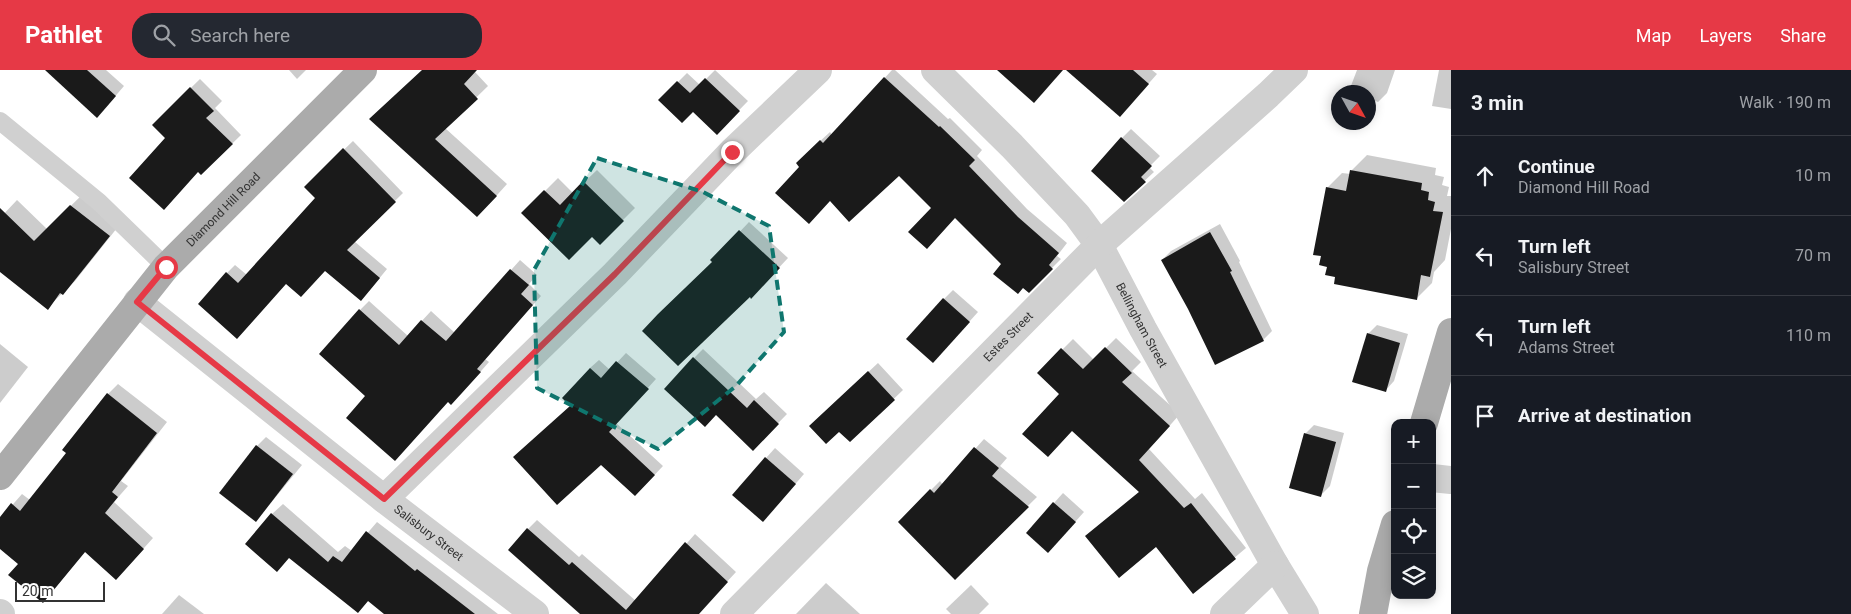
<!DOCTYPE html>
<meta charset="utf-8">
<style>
body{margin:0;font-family:Roboto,sans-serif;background:#242831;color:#f1f3f6}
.controls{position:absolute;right:15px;bottom:15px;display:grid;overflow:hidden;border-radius:10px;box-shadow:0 2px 12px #0003}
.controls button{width:45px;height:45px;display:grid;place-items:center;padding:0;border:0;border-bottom:1px solid #363941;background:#171b24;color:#f1f3f6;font:25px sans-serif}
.compass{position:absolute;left:1331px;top:15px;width:45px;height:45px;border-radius:50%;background:#171b24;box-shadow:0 2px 12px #0003;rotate:130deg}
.scale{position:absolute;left:15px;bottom:12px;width:90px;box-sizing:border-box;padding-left:5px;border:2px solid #333;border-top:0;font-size:14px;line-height:18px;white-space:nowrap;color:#333;-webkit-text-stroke:4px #fff;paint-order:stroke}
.stop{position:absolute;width:15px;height:15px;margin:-11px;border:4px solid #e63946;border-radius:50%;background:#fff}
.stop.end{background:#e63946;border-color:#fff;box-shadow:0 1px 5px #0008}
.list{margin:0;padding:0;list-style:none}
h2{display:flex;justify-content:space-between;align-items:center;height:65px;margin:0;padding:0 20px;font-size:21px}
h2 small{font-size:16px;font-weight:400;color:#9ea1a6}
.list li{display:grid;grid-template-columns:32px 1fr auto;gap:15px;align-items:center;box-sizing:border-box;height:80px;padding:0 20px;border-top:1px solid #363941}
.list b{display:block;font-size:19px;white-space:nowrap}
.list p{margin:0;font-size:16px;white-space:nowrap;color:#9ea1a6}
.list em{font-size:16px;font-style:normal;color:#9ea1a6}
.icon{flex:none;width:28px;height:28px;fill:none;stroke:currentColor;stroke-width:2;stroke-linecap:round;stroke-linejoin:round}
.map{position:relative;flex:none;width:1451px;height:544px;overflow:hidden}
header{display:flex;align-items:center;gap:30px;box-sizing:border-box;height:70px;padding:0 25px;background:#e63946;color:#fff}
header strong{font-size:24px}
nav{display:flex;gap:28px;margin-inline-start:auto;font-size:18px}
.search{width:350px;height:45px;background:#242831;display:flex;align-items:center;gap:12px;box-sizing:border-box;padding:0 18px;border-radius:20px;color:#9ea1a6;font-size:19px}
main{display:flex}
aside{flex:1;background:#171b24}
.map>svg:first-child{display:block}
.shadow{fill:#0003}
.building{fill:#1a1a1a}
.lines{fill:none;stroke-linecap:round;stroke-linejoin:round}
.service{stroke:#d0d0d0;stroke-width:18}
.minor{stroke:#d0d0d0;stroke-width:28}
.primary{stroke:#ababab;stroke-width:28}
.route{stroke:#e63946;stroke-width:6}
.marked{fill:#0f766e;fill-opacity:0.2;stroke:#0f766e;stroke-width:4;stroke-dasharray:10 6;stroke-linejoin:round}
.labels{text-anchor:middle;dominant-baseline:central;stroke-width:5;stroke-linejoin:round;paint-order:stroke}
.street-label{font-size:12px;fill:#333;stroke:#fff}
</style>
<header>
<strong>Pathlet</strong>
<div class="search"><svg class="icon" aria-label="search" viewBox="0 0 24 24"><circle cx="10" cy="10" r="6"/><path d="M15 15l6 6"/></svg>Search here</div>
<nav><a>Map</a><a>Layers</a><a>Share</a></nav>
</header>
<main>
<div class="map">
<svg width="1451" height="544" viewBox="0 0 1451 544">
<rect width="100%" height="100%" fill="#fff"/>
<g class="shadow">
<path d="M53,0H106L124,16L106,37Z"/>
<path d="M289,0H306L297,9Z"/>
<path d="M423,0H476L475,2L488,16L445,58L507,114L489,134L371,49Z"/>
<path d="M715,0L748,31L717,63L693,41L660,30L687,3L700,15Z"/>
<path d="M892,0H895L948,49L950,48L982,80L977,86L1027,139L1067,173L1057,186L1061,189L1029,221L956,147L933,138L899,105L801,96L806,84L830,62L832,65Z"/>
<path d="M1112,0H1152L1157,4L1129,36Z"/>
<path d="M1357,0H1395L1387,23L1378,32L1368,28V22L1349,21Z"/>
<path d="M1439,0H1451V39L1432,36Z"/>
<path d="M200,9L222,31L215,38L241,65L201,104L153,55Z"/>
<path d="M1131,59L1160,86L1149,97L1154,102L1124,130L1122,68Z"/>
<path d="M353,71L403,123L354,171L387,199L369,221L325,200L287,212L245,259L227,203L235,195L247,205L317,128L305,117Z"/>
<path d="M1367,85L1436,98L1435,105L1444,107L1442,115L1449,117L1447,126H1451V159L1445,190L1434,202L1432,213L1416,229L1336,206L1329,196L1327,118L1342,103L1351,104L1352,100Z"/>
<path d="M597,100L635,138L600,173L592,165L523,143L558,108L573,123Z"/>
<path d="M84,123L121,153L75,211L47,238L0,200V148L17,130L47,159Z"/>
<path d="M749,152L788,188L760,218L716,187Z"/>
<path d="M1220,154L1240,191L1239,192L1272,261L1263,270L1189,238L1162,190L1171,181Z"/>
<path d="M520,190L537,205L529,214L541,226L485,289L489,292L460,325L448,331L367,326L360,240L369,231L408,266L431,241L455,263Z"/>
<path d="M953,220L978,242L942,282L944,229Z"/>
<path d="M1377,255L1408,264L1394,311L1385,321L1368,264Z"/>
<path d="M1116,268L1141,292L1132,301L1180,344L1149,379L1195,429L1202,423L1246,478L1194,522L1156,476L1086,466L1140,421L1061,324L1039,303L1073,269L1094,290Z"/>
<path d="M0,274L28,297L0,333Z"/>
<path d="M703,279L756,329L764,322L787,344L753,379L716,344L694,288Z"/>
<path d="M626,283L656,309L616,353L663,396L644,416L572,335L590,298L599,290L610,300Z"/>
<path d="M878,293L903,320L850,371L839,360L820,347Z"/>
<path d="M118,314L167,352L121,411L128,416L114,432L153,468L126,498L86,481L43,532L20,493L0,477V449L22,424L30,430L68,383L108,324Z"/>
<path d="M1314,355L1344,363L1330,416L1321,425L1305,364Z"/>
<path d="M266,367L302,395L256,451L257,376Z"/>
<path d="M984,369L1007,388L1000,396L1037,427L955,508L899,452L940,411L943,415Z"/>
<path d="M775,378L804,404L772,441L733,425Z"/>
<path d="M1063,423L1084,442L1057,472L1027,463Z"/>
<path d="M283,434L338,482L345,476L352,481L377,452L498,544H386L369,530L358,542L272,444Z"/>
<path d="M537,450L579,487L582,484L636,531L695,464L736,502L712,528L691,544H599L528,459Z"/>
<path d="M826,513L860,544H796Z"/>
<path d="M971,515L989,534L979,544H951L946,539Z"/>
<path d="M179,525L204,544H162Z"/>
</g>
<g class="building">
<path d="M45,0H87L116,26L97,48Z"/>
<path d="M422,0H477L464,14L478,29L435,69L497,126L477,147L369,49Z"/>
<path d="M997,0H1063L1034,33Z"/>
<path d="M1066,0H1133L1149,14L1120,47Z"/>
<path d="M884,7L939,57L940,56L975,90L969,96L1018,147L1059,183L1049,195L1053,199L1029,223L1023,218L1018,224L993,204L1001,194L955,148L927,179L908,162L931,138L899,106L849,152L830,131L809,154L775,123L799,97L796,93L820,70L823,73Z"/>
<path d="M705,8L740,41L717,65L693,42L682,53L658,30L677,11L690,23Z"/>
<path d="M190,17L214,41L206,48L233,74L201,105L198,102L164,140L129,108L165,68L152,55Z"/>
<path d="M1121,67L1152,96L1141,107L1146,112L1124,132L1091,101Z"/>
<path d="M343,78L396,132L347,180L380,208L361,231L325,201L301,227L286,214L237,269L198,234L226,202L238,213L315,128L304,117Z"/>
<path d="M1350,100L1422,113L1421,120L1429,122L1428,130L1435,132L1433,141L1443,142L1430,207L1421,205L1417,230L1334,214L1335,207L1325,205L1327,197L1319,195L1321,186L1313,185L1326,117L1346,121Z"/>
<path d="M583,111L624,151L600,175L592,167L569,190L521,143L544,120L560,135Z"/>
<path d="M70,135L110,166L63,225L60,223L48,240L0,202V138L34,171Z"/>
<path d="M739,160L780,198L751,229L750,227L678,296L642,261L658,244L712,192L710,190Z"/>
<path d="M1210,162L1232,201L1230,202L1264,271L1215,295L1188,239L1161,190Z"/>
<path d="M510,199L529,215L521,224L533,235L477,299L481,302L451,335L448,332L395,391L346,348L365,326L319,284L359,239L399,275L421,250L446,271Z"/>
<path d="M943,228L970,252L933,293L906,269Z"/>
<path d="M1367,263L1400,273L1386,322L1352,312Z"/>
<path d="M1105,277L1132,303L1122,312L1170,356L1139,390L1184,438L1191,433L1236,489L1193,524L1156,477L1119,508L1085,466L1139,422L1072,361L1048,387L1022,364L1059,324L1037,303L1061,278L1083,299Z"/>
<path d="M693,287L747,338L754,330L779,354L753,381L716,345L705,357L664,319Z"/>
<path d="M616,291L649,319L609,362L655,405L635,426L601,395L557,435L513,387L570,336L562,328L590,298L601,308Z"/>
<path d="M868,301L895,330L850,372L839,362L826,374L809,356Z"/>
<path d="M107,323L157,363L112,422L118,427L105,443L144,479L116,510L85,482L43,533L8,505L18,494L0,479V447L11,433L20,441L66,383L62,380Z"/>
<path d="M1304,363L1336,372L1321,427L1289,418Z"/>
<path d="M256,375L293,404L256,452L219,423Z"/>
<path d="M974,377L999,398L992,406L1029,437L955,510L898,452L930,419L934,423Z"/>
<path d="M765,387L796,414L763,452L732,425Z"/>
<path d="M1053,432L1076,452L1048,483L1026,463Z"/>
<path d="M271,443L328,492L333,486L342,492L366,461L415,501L417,499L475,544H384L368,531L358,543L289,488L277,502L245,474Z"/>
<path d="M527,458L569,495L572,492L626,540L685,472L728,512L699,544H580L508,480Z"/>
</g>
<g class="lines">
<path class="service" d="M0,51L99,132L166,197"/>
<g class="minor">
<path id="s1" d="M935,0L1012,76L1077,145L1099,175L1143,259L1275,495L1305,544"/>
<path id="s2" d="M137,232L384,429L535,544"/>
<path d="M1432,408L1451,410"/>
<path d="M384,429L615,204L732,82L818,0"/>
<path d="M0,543L1,544"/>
<path id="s3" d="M734,544L1099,175L1268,25L1294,0"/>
<path d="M1224,544L1275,495"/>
</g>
<g class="primary">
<path d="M1424,353L1451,262"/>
<path id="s4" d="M0,406L166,197L363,0"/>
<path d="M1373,544L1381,501L1395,454"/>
</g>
</g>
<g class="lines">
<path class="route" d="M166,197L137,232L384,429L615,204L732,82"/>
</g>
<path class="marked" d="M597,88L703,122L769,156L784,262L736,316L658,379L537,318L534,200Z"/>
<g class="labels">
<g class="street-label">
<text stroke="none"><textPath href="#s4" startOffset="348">Diamond Hill Road</textPath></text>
<text stroke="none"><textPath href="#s1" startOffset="331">Bellingham Street</textPath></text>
<text stroke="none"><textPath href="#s3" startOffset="390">Estes Street</textPath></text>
<text stroke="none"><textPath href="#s2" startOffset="372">Salisbury Street</textPath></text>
</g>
</g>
</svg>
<div class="controls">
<button>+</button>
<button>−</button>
<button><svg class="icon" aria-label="locate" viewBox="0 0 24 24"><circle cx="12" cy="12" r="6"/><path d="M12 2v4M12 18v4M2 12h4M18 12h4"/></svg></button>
<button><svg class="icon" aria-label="layers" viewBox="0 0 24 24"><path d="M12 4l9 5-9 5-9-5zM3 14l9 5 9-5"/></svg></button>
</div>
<svg class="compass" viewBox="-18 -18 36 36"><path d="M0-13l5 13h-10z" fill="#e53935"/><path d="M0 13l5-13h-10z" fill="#9ea1a6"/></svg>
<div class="scale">20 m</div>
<div class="stop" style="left:166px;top:197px"></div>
<div class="stop end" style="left:732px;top:82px"></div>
</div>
<aside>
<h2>3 min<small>Walk · 190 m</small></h2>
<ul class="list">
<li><svg class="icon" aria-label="ahead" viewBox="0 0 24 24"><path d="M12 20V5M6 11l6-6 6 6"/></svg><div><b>Continue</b><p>Diamond Hill Road</p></div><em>10 m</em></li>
<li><svg class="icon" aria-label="left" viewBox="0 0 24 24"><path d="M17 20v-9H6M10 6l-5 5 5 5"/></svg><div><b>Turn left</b><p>Salisbury Street</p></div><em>70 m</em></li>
<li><svg class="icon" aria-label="left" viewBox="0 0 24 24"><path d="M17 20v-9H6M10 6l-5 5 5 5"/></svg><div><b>Turn left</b><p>Adams Street</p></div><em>110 m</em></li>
<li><svg class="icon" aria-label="arrive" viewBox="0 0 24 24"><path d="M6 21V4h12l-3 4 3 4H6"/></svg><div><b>Arrive at destination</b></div></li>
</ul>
</aside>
</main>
